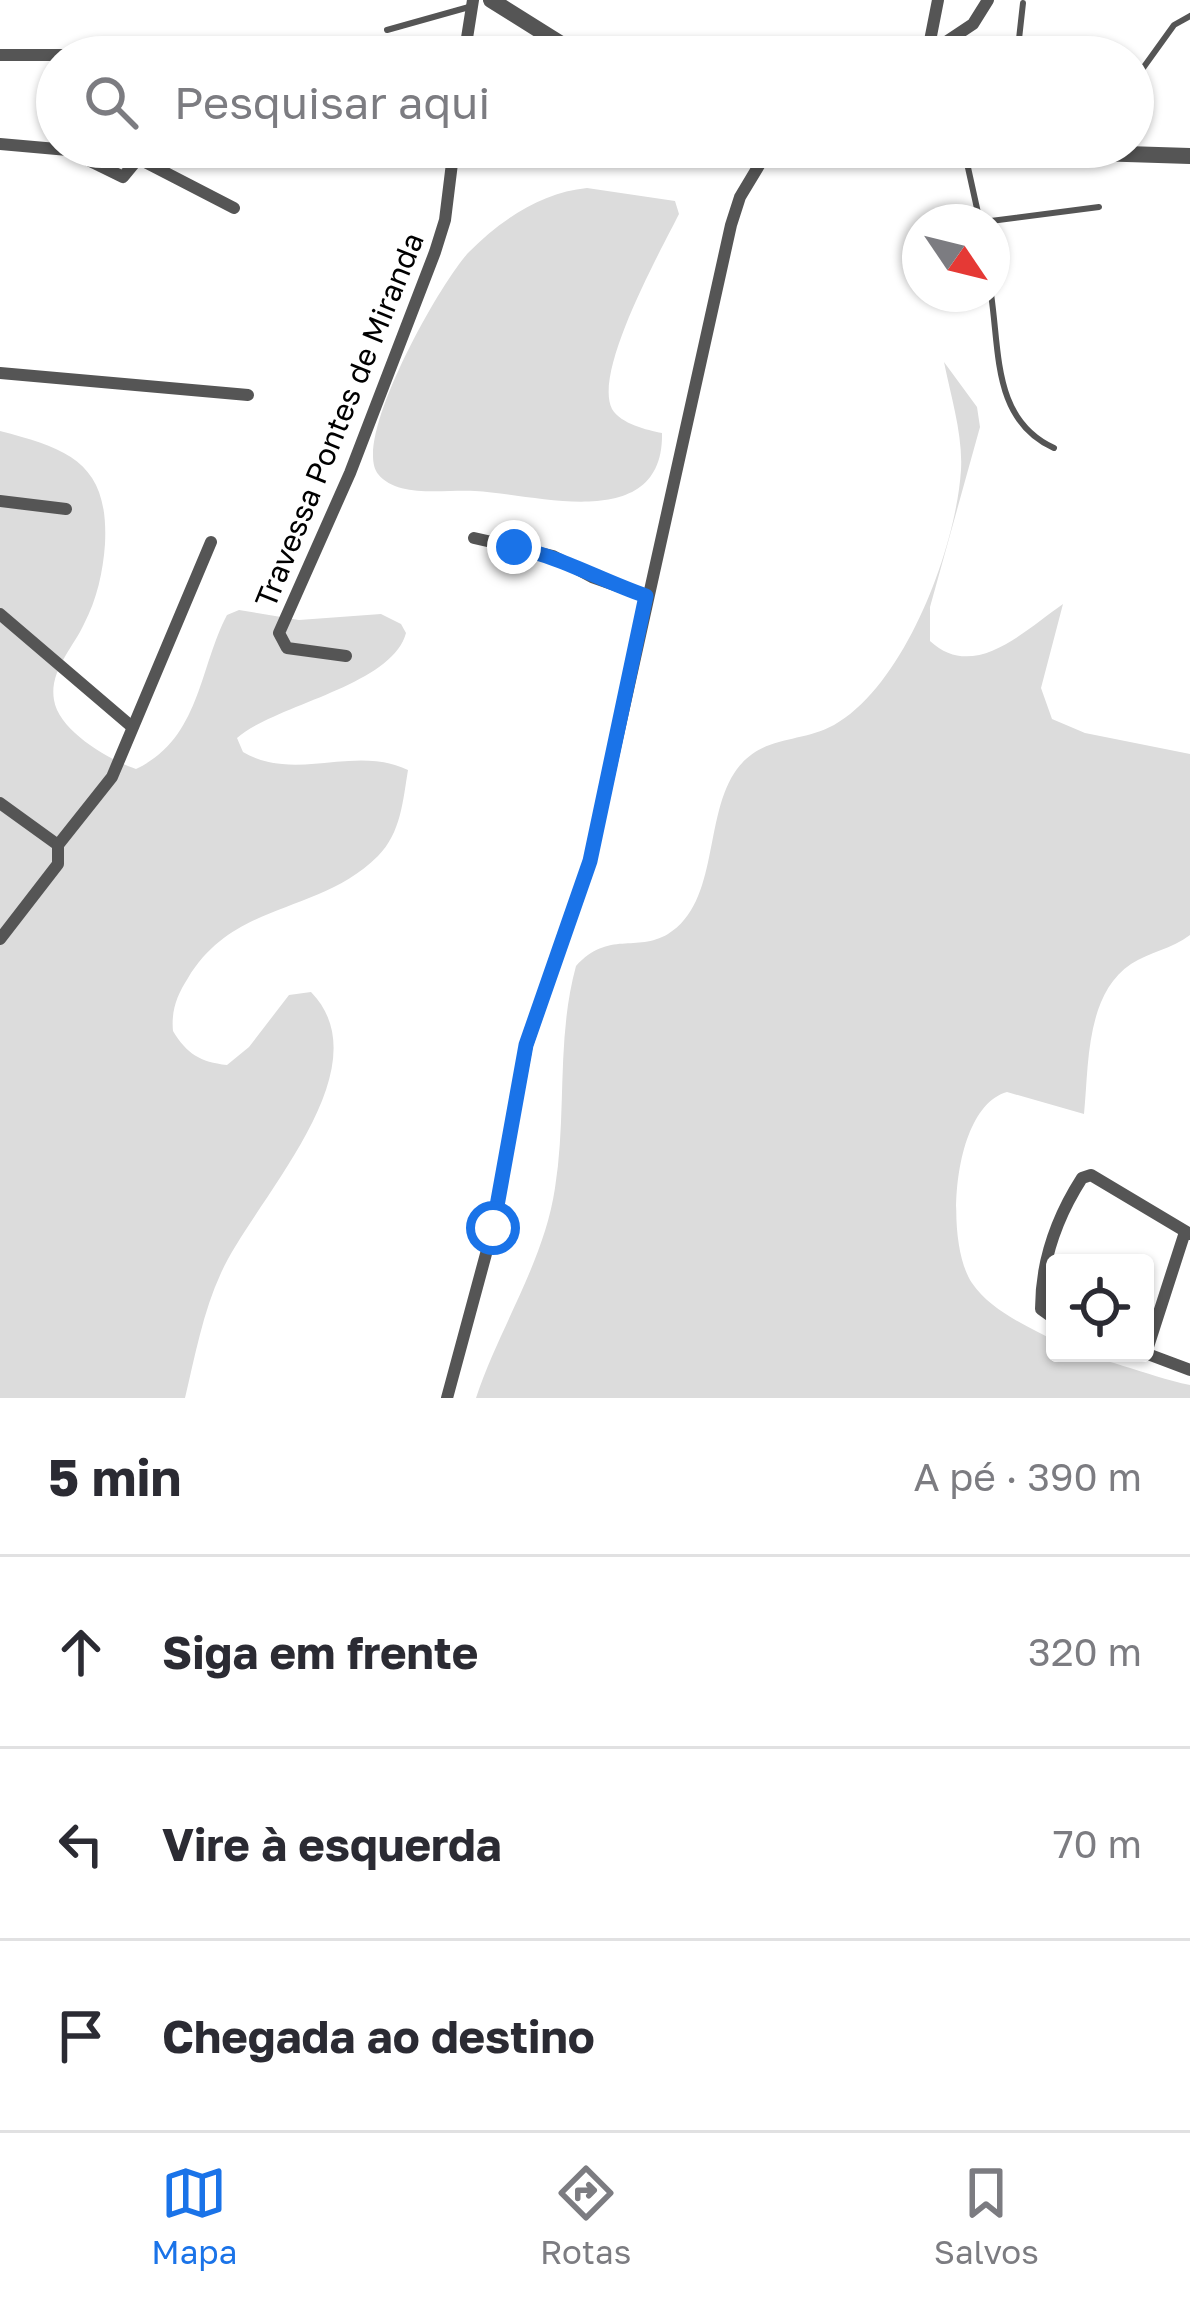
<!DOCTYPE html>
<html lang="pt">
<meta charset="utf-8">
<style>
body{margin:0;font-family:"Golos Text",sans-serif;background:#f7f7f7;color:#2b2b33}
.controls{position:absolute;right:36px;bottom:36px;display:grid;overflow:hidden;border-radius:12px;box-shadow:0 3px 9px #0004}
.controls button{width:108px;height:108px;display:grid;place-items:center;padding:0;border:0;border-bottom:3px solid #e1e1e2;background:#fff;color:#2b2b33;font:60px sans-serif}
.compass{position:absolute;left:902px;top:204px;width:108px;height:108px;border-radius:50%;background:#fff;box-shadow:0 3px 9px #0004;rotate:125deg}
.stop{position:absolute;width:36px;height:36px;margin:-27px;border:9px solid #1a73e8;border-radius:50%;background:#fff}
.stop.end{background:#1a73e8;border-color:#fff;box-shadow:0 3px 12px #0008}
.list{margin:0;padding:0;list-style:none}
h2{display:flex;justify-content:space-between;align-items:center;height:156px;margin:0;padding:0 48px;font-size:51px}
h2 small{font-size:39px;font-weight:400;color:#7c7c81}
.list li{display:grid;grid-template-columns:78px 1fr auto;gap:36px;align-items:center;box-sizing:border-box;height:192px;padding:0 48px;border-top:3px solid #e1e1e2}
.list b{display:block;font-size:45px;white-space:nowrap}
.list em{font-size:39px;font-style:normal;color:#7c7c81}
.icon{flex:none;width:66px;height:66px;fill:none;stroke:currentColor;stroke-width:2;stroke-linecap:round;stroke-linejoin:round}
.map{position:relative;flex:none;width:1190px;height:1398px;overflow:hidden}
.search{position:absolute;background:#fff;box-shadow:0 3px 9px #0004;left:36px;right:36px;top:36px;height:132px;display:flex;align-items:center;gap:30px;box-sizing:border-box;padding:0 42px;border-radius:66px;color:#7c7c81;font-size:45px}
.sheet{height:732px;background:#fff}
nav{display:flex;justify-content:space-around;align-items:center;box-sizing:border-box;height:168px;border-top:3px solid #e1e1e2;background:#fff;font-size:33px;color:#7c7c81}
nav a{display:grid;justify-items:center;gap:6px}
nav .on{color:#1a73e8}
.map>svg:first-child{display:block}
.green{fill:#dcdcdc}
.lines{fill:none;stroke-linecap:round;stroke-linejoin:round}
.service{stroke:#555;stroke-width:6}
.minor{stroke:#555;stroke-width:12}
.tertiary{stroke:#555;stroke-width:16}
.route{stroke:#1a73e8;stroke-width:15}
.labels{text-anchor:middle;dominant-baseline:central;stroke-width:10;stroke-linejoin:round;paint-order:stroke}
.street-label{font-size:30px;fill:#000;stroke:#fff}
</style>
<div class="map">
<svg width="1190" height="1398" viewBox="0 0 1190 1398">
<rect width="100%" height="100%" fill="#fff"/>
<g class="green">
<path d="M587,188L675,201L679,214C660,252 593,372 612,409C621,424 647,430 662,433C664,535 535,494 475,491C446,489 398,499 378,474C351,440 441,281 469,252C500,220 543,192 587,188Z"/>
<path d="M944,362L977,407L980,427L930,607V641C974,682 1024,631 1063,604L1041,688L1052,719L1085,733L1190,754V935C1172,949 1149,952 1131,964C1085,995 1089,1066 1084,1114L1007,1092C952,1107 944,1242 972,1283C990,1310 1027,1326 1055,1341V1353C1100,1353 1145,1376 1190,1385V1398H476C499,1328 544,1262 555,1188C567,1114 556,1039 576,966C609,930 636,953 668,934C720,902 703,815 737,769C764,734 799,744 834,725C905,685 956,548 961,470C963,435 951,397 944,362Z"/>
<path d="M0,431C70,449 109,464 105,544C103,572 97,599 84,624C73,648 49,671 54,700C59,731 109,760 136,769C200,739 199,668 227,615L239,610L299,620L381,614L401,624L406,633C392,686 274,705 237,738L243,752C297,783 353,744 408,770C403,800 401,833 378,856C319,915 235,900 188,978C177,995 171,1011 173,1031C187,1054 200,1062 227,1065L249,1047L289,995L311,992C386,1069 253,1201 221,1273C203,1312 195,1356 185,1398H0Z"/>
</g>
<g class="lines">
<g class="service">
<path d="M387,30L469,7"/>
<path d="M1017,57L1023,3"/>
<path d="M1133,82L1174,25L1190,16"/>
<path d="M492,147V149"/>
<path d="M965,154L980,222"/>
<path d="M983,222L1099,207"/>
<path d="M991,294C1000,354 993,420 1054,448"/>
</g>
<g class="minor">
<path d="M928,54L973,24L988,0"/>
<path d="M0,55H140"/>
<path d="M927,56L938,0"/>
<path d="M464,57L473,0"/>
<path d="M0,144L68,150L123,177L137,160L143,161L234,208"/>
<path d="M0,373L248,395"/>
<path d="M0,501L66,509"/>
<path d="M474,538L553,556L592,577L646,596"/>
<path d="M0,614L131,726"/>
<path d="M346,656L287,648L279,633L350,473L435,252L445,220L454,147"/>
<path d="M0,803L58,845"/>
<path d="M0,939L58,864V845L112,777L211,542"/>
<path d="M1055,1319L1041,1309C1041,1261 1057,1217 1082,1178L1091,1175L1190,1234"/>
<path d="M1145,1353L1190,1370"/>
<path d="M1146,1353L1185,1232"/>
<path d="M447,1398L493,1228L527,1045L590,861L731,225L740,197L770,147"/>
</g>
<g class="tertiary">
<path d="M491,0L582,57"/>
<path d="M905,147L1190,156"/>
</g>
</g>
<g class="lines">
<path class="route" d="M493,1228L526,1045L590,861L646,596C600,580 561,557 514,547"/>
</g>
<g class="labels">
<g class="street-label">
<text transform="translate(339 420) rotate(-68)">Travessa Pontes de Miranda</text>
</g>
</g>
</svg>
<div class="controls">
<button><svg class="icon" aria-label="locate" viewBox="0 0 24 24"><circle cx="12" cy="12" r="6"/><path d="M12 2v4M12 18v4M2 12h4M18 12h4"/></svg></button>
</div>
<svg class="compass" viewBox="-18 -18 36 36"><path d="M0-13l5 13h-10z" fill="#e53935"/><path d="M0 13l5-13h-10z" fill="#7c7c81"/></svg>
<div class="stop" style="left:493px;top:1228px"></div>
<div class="stop end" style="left:514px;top:547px"></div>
<div class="search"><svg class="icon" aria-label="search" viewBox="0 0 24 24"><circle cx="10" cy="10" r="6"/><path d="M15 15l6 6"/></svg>Pesquisar aqui</div>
</div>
<section class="sheet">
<h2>5 min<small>A pé · 390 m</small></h2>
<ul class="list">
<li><svg class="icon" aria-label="ahead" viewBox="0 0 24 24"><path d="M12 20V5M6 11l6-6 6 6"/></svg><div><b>Siga em frente</b></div><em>320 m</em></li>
<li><svg class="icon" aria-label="left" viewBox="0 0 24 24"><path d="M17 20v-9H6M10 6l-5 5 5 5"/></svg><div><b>Vire à esquerda</b></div><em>70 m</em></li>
<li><svg class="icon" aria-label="arrive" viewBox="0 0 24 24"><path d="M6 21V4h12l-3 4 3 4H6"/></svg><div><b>Chegada ao destino</b></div></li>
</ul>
</section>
<nav>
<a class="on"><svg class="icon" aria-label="map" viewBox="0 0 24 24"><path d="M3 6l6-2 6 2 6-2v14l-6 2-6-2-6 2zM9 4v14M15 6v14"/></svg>Mapa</a>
<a><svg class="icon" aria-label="directions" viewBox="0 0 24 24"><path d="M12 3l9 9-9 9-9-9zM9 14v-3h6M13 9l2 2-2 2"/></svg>Rotas</a>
<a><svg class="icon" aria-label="saved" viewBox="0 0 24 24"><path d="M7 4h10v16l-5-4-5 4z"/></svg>Salvos</a>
</nav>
